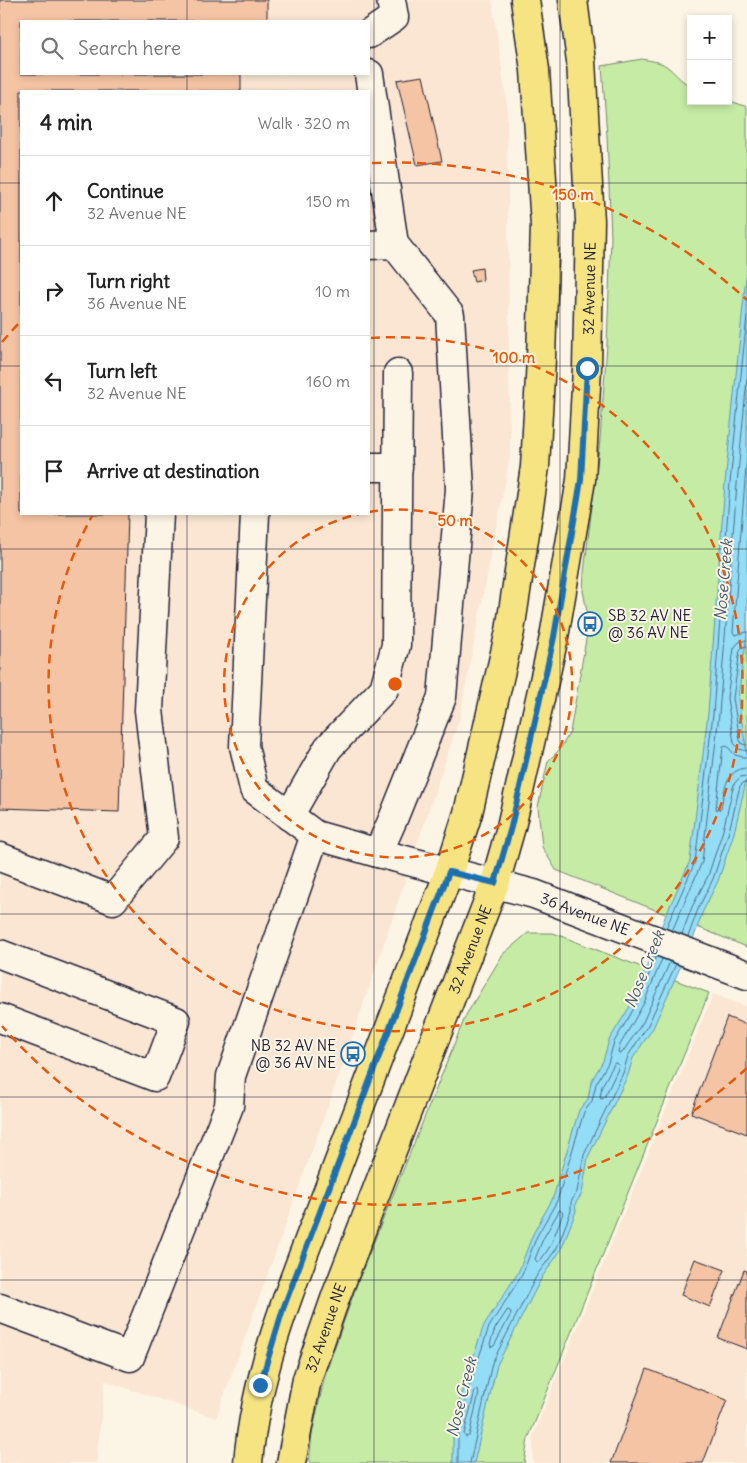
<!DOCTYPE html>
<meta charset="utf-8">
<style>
body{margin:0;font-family:Delius,sans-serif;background:#f6f6f6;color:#222}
.controls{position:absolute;right:15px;top:15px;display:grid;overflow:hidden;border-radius:0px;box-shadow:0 2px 8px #0003}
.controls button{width:45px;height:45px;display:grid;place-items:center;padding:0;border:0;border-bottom:1px solid #e0e0e0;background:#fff;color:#222;font:25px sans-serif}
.stop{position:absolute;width:15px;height:15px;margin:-11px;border:4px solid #1f6fb2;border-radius:50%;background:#fff}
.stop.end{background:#1f6fb2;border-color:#fff;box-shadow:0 1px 5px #0008}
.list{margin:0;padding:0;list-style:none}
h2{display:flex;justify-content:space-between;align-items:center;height:65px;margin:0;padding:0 20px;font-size:21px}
h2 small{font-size:16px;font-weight:400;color:#767676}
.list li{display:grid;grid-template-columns:32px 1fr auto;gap:15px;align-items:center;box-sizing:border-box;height:90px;padding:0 20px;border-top:1px solid #e0e0e0}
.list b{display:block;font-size:19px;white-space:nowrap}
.list p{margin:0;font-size:16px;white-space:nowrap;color:#767676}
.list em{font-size:16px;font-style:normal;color:#767676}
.icon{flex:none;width:28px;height:28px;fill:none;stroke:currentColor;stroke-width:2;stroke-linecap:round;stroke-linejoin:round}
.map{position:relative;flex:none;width:747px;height:1463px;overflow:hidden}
.search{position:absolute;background:#fff;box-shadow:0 2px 8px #0003;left:20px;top:20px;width:350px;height:55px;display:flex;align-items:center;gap:12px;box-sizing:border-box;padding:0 18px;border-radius:0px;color:#767676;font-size:19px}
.panel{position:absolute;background:#fff;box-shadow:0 2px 8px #0003;left:20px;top:90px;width:350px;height:425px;border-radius:0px}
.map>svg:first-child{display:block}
.built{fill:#fae6d2;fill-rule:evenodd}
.green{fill:#c5eba5;stroke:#748670}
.water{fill:#94ddf6;stroke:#6692ab}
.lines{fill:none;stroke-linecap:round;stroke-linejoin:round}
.shore{stroke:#506d86;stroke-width:1}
.building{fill:#f4c4a4;stroke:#22223b}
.minor-casing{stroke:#22223b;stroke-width:31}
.major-casing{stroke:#22223b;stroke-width:31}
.minor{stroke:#fcf5e5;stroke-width:28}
.major{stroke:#f6e381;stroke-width:28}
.route{stroke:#1f6fb2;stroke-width:6}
.grid{fill:none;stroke:#22223b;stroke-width:1;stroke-opacity:0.55}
.ring{fill:none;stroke:#e8590c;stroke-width:2.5;stroke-dasharray:9 6}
.labels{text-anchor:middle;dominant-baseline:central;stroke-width:4;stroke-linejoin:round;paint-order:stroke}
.street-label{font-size:15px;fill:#22223b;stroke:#fcf5e5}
.poi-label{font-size:15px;fill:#22223b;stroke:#fcf5e5;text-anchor:start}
.water-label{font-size:16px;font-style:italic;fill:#445a73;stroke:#fcf5e5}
.centre{fill:#e8590c;stroke:#fcf5e5;stroke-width:2.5}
.ring-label{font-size:15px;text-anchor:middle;font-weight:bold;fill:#e8590c;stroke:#fcf5e5;stroke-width:4;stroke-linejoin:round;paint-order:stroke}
</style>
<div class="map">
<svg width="747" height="1463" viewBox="0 0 747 1463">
<rect width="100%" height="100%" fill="#fcf5e5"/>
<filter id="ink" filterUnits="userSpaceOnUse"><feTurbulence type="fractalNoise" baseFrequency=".02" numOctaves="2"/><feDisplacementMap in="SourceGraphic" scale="10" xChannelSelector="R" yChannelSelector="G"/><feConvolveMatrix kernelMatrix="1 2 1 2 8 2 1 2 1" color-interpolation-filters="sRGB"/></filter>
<g filter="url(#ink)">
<g class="built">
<path d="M0,0H492L507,105L510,457L459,720L348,1050L216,1418L105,1381L96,1463H0ZM21,21H369V74H21ZM21,91H369V514H21Z"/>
<path d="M713,994L747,1007V1463H533V1436Z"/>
</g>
<g class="green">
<path d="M642,59C650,61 660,61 666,66C674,71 681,82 691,86V101L728,100L747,107V947L556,870L542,847L538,807L548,761L560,749L570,732L589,622L583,591L584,572L600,440L607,344L611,238L607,136L602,66Z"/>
<path d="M528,933H553L709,993L528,1439L524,1463H309L312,1434L325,1375L358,1281L466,1015L503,954Z"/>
</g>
<path class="water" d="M747,267V634L738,698L747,754V777L734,833L718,881L703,911L695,934L653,1028L633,1058L628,1075L588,1157L582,1194L575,1204L576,1211L561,1250L542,1277L497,1365L474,1463H453V1433L461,1394L484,1325L518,1273L533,1234L553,1198L579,1110L588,1099L591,1082L603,1061L609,1040L635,998L665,917L690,861L708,713L725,483Z"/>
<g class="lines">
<g class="shore">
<path d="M747,455L733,632L735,635L747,632"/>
<path d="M747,640L739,642L734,648L727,698L734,743L739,749L747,751"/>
<path d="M747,646L743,647L740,650L733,698L740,740L742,744L747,745"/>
<path d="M747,758L735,755L727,746L723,747L716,808L717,810L721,809C724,792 725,769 747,768"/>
<path d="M666,928L695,862L713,714L730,483L747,316"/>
<path d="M672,931L702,862L719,714L737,484L747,379"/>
<path d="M682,934L692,907L708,876L723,830L734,784L740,777L747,776"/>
<path d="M688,937L698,909L713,879L729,831L740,786L743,783L747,782"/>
<path d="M662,959L644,1003L620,1045L618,1051L619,1054L622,1053L643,1022L670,962"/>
<path d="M615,1063L619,1065L617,1071L604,1098L601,1099L600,1097L602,1086Z"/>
<path d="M560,1210L563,1213L551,1245L540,1261L537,1262L535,1259L543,1239Z"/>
<path d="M508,1310L510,1311L511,1314L494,1346L491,1347L490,1344L495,1329Z"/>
<path d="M477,1390L479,1393L469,1436L466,1437L464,1434L475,1391Z"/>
<path d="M458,1463V1433L466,1396L489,1327L522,1275L537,1236L557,1201L584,1112L592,1101L596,1084L608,1063L614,1042L639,1000L656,956"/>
<path d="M470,1463L492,1363L537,1275L557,1248L571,1211V1202L577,1192L584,1155L623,1073L628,1056L648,1025L676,964"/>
</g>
</g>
<g class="building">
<path d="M0,0H267V21H21V74H241V91H21V514H128L119,812L0,808Z"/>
<path d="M423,76L442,161L417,165L397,80Z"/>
<path d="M482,268L483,280L474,282L471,270Z"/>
<path d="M727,1017L747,1025V1134L691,1113Z"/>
<path d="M695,1259L725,1270L710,1307L681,1295Z"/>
<path d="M744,1270L747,1271V1349L718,1338Z"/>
<path d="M647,1369L727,1400L703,1463H611Z"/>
</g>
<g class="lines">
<g class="minor-casing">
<g id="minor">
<path d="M369,34L394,17L391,0"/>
<path id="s1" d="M369,74L394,244L450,315L460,489L442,697L393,819L378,853L534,894L747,975"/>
<path d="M369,245L394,244"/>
<path d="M369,467H398"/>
<path d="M255,514L244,746L254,789L315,835L378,853"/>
<path d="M289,816L328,748L384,689L396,645L398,373"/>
<path d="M0,857L113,900L164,838L149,710L159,514"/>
<path d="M0,954L176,1021L155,1077L0,1018"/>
<path d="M0,1308L130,1357L229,1106L231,1076L315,835"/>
</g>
</g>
<g class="major-casing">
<g id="major">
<path d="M248,1463C256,1367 295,1277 329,1188C369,1082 409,977 449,872L468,813L510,631L535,467L541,359L545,226L535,70L525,0"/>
<path id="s2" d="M291,1463L307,1379L336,1296L495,883L511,827L554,637L581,480L587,368L590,221L581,61L573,0"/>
</g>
</g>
<use href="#minor" class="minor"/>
<use href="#major" class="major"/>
</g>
</g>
<g class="lines" filter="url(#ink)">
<path class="route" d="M260,1385L283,1309L449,872L495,883L511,827L554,637L581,480L587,368"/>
</g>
<path class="grid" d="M187,0V21M374,0V1463M560,0V1463M187,74V91M0,183H21M369,183H747M0,366H21M369,366H747M187,514V1463M0,549H747M0,732H747M0,914H747M0,1097H747M0,1280H747"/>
<g class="ring">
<path d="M369 512A174 174 0 1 1 359 514"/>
<path d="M371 338A347 347 0 1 1 92 516"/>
<path d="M747 1068A521 521 0 0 1 2 1026M2 342A521 521 0 0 1 20 322M372 163A521 521 0 0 1 747 300"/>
</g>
<defs>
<g id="bus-ring" transform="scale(1.25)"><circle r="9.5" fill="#fcf5e5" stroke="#1f6fb2" stroke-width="1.5"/><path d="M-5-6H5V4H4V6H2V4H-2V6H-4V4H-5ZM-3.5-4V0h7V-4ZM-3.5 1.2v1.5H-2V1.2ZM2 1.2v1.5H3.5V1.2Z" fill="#1f6fb2"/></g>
</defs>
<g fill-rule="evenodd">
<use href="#bus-ring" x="590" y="624"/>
<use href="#bus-ring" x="353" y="1054"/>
</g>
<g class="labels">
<g class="street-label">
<text stroke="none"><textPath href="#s2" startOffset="1220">32 Avenue NE</textPath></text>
<text stroke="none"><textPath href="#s1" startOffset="1030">36 Avenue NE</textPath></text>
<text stroke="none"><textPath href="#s2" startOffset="545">32 Avenue NE</textPath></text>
<text stroke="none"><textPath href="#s2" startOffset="140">32 Avenue NE</textPath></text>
</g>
<g class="poi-label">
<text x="608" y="615">SB 32 AV NE<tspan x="608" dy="17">@ 36 AV NE</tspan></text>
<text x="336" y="1045" text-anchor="end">NB 32 AV NE<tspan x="336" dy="17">@ 36 AV NE</tspan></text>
</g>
<g class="water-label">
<text transform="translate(723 580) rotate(-85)">Nose Creek</text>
<text transform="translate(644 969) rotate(-68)">Nose Creek</text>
<text transform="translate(461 1397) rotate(-76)">Nose Creek</text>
</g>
</g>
<circle cx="395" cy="684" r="8" class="centre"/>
<g class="ring-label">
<text x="573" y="200">150 m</text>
<text x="514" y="363">100 m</text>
<text x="455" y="526">50 m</text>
</g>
</svg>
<div class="controls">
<button>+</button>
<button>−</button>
</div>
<div class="stop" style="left:587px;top:368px"></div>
<div class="stop end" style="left:260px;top:1385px"></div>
<div class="search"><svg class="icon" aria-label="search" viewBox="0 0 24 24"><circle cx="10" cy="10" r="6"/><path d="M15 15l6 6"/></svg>Search here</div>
<section class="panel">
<h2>4 min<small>Walk · 320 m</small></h2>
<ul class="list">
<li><svg class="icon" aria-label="ahead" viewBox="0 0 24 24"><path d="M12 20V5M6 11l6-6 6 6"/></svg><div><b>Continue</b><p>32 Avenue NE</p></div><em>150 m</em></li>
<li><svg class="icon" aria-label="right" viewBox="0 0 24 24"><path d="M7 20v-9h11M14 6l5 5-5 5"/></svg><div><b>Turn right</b><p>36 Avenue NE</p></div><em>10 m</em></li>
<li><svg class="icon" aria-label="left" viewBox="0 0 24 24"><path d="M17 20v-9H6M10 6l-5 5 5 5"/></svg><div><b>Turn left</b><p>32 Avenue NE</p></div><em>160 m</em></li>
<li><svg class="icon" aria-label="arrive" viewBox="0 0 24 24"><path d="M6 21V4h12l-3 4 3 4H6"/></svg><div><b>Arrive at destination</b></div></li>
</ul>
</section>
</div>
